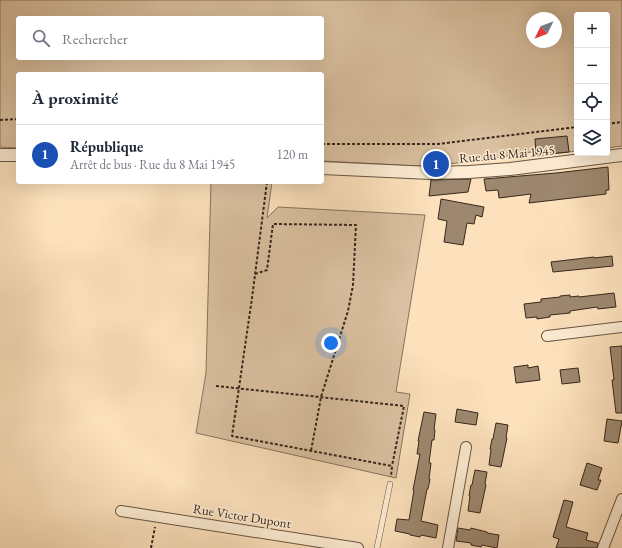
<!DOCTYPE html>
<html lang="fr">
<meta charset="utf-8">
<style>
body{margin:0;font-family:"EB Garamond",serif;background:#f2f2f3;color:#1f2937}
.controls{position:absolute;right:12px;top:12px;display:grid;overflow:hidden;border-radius:4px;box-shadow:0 4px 16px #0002}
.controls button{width:36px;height:36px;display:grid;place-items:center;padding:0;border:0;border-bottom:1px solid #e0e1e3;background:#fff;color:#1f2937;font:20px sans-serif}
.compass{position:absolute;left:526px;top:12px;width:36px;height:36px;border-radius:50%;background:#fff;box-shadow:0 4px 16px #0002;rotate:227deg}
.you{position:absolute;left:331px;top:343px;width:14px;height:14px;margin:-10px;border:3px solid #fff;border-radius:50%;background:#1a73e8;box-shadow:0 0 0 6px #1a73e833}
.badge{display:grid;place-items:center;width:26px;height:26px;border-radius:50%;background:#2563eb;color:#fff;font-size:13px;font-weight:700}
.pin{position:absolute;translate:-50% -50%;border:2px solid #fff;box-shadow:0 1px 4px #0006}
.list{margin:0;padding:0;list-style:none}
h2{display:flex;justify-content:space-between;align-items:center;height:52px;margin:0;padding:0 16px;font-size:17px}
h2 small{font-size:13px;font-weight:400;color:#747a83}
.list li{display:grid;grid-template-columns:26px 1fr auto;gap:12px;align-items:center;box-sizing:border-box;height:60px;padding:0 16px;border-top:1px solid #e0e1e3}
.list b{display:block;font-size:15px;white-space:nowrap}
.list p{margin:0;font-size:13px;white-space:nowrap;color:#747a83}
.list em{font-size:13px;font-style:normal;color:#747a83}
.icon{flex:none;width:22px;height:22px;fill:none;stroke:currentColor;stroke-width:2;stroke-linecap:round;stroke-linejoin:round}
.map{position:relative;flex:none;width:622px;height:548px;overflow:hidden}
.search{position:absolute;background:#fff;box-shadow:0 4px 16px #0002;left:16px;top:16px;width:308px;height:44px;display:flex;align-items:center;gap:10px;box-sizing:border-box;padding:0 14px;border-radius:4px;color:#747a83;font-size:15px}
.panel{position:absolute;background:#fff;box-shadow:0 4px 16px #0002;left:16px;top:72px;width:308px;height:112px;border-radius:4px}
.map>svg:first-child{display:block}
.green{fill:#dbc1a1;stroke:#89745e;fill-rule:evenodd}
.building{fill:#9d886f;stroke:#37271b}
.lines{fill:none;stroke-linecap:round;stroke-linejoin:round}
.service-casing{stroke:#685643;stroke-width:6}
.minor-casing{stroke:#685643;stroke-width:12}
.tertiary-casing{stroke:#685643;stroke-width:14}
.path{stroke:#37271b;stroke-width:2;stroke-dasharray:3 2;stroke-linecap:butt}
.service{stroke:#fdecd3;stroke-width:5}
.minor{stroke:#fdecd3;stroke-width:10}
.tertiary{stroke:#fdecd3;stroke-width:12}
.labels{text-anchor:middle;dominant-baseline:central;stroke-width:3;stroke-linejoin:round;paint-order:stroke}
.street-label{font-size:13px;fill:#37271b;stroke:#fdecd3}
</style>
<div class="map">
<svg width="622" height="548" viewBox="0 0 622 548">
<rect width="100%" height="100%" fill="#fce1bc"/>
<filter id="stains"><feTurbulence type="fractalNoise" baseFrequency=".005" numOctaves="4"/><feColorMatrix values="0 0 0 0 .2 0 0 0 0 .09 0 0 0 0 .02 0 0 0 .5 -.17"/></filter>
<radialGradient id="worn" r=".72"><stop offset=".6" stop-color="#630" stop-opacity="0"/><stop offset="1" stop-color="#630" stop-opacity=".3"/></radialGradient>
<g class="green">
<path d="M0,0H622V146L607,148V15H577V151L535,156L531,152L472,162L418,166L322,161V74H18V148L0,147ZM18,18H322V58H18ZM532,18H556V42H532Z"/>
<path d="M211,182H272L267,218L278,207L425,215L396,392L410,394L396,478L196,433L206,373Z"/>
</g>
<g class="building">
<path d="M567,136L569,152L536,155L535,139Z"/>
<path d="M608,167L609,190H606V194L529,203L531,194L499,198L498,190L486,191L484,179L556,173Z"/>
<path d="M471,179L468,192L429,196L431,180Z"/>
<path d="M441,199L484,207L482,217L476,215L474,224L467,223L463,245L444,242L447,221L438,219Z"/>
<path d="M612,256L613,266L553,272L551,262L594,257V258Z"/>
<path d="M614,293L616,307L598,309L597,307L570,311V313L550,315V317L537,319V317L526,318L524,304L541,302V299L560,297V296L570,295V297L579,296V297Z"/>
<path d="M622,346V413H616L612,380H614L610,347Z"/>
<path d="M528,365V368L538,366L540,380L516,383L514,367Z"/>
<path d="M578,368L580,382L562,384L560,370Z"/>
<path d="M457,409L478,413L476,425L455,422Z"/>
<path d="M424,412L436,414L434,430H435L434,440H432L429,463H431L429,479H430L428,489H427L421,521L438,525L436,538L421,535L420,537L410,535V534L395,531L397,519L409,520L414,490H413L420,454H417L419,441H418Z"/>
<path d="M607,419L622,421L618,443L604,441Z"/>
<path d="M496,423L508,425L506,438H507L501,467L489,465L491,449H490L492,439H493Z"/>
<path d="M587,463L602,468L598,480H601L597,490L580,485Z"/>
<path d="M475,470L487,472L485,484L486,485L480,513L468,511L470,496H469L470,490L471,485H472Z"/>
<path d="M564,500L573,502L566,527L588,533L586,540L598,543L597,548H556L559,539L553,537Z"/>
<path d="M458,528L470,530L471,528L487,532V533L499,535L497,548L482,545L481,547L471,545V543L456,541Z"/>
</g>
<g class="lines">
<g class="service-casing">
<path id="service" d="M377,548L390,484"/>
</g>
<g class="minor-casing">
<g id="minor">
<path d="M547,336L622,327"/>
<path d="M121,511L358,548"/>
<path d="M448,548L466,447"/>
<path d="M603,548L622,499"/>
</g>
</g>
<g class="tertiary-casing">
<g id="tertiary">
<path d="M0,155H18"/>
<path d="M322,168L431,173L469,172L510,169L622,155"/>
</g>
</g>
<g class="path">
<path d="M0,120L18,119"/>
<path d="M607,124L622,122"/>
<path d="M322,144H438L577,127"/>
<path d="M267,182L252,298L232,436L392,466L391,477"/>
<path d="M255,274L267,270L273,224L356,225L353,285L348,311L321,397L311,451"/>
<path d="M216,386L404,406L392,466"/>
<path d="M151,548L155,527"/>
</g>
<use href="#service" class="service"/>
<use href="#minor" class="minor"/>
<use href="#tertiary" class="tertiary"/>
</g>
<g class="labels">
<g class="street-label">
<text transform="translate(507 154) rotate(-5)">Rue du 8 Mai 1945</text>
<text transform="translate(242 516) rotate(9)">Rue Victor Dupont</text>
</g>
</g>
<rect width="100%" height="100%" filter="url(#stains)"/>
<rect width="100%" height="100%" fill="url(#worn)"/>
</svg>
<div class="controls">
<button>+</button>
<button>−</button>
<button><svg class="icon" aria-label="locate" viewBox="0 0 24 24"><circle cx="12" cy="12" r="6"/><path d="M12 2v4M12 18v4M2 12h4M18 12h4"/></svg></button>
<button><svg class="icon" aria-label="layers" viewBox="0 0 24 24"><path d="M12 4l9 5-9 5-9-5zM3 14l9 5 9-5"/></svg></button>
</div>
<svg class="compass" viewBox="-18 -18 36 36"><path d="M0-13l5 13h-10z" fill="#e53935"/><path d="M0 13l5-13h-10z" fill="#747a83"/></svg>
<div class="you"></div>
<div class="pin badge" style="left:436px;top:164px;background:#1a4fb4">1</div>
<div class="search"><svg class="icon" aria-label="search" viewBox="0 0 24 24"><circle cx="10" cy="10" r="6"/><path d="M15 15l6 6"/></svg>Rechercher</div>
<section class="panel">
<h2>À proximité<small></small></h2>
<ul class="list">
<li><span class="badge" style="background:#1a4fb4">1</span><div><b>République</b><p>Arrêt de bus · Rue du 8 Mai 1945</p></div><em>120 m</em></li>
</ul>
</section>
</div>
